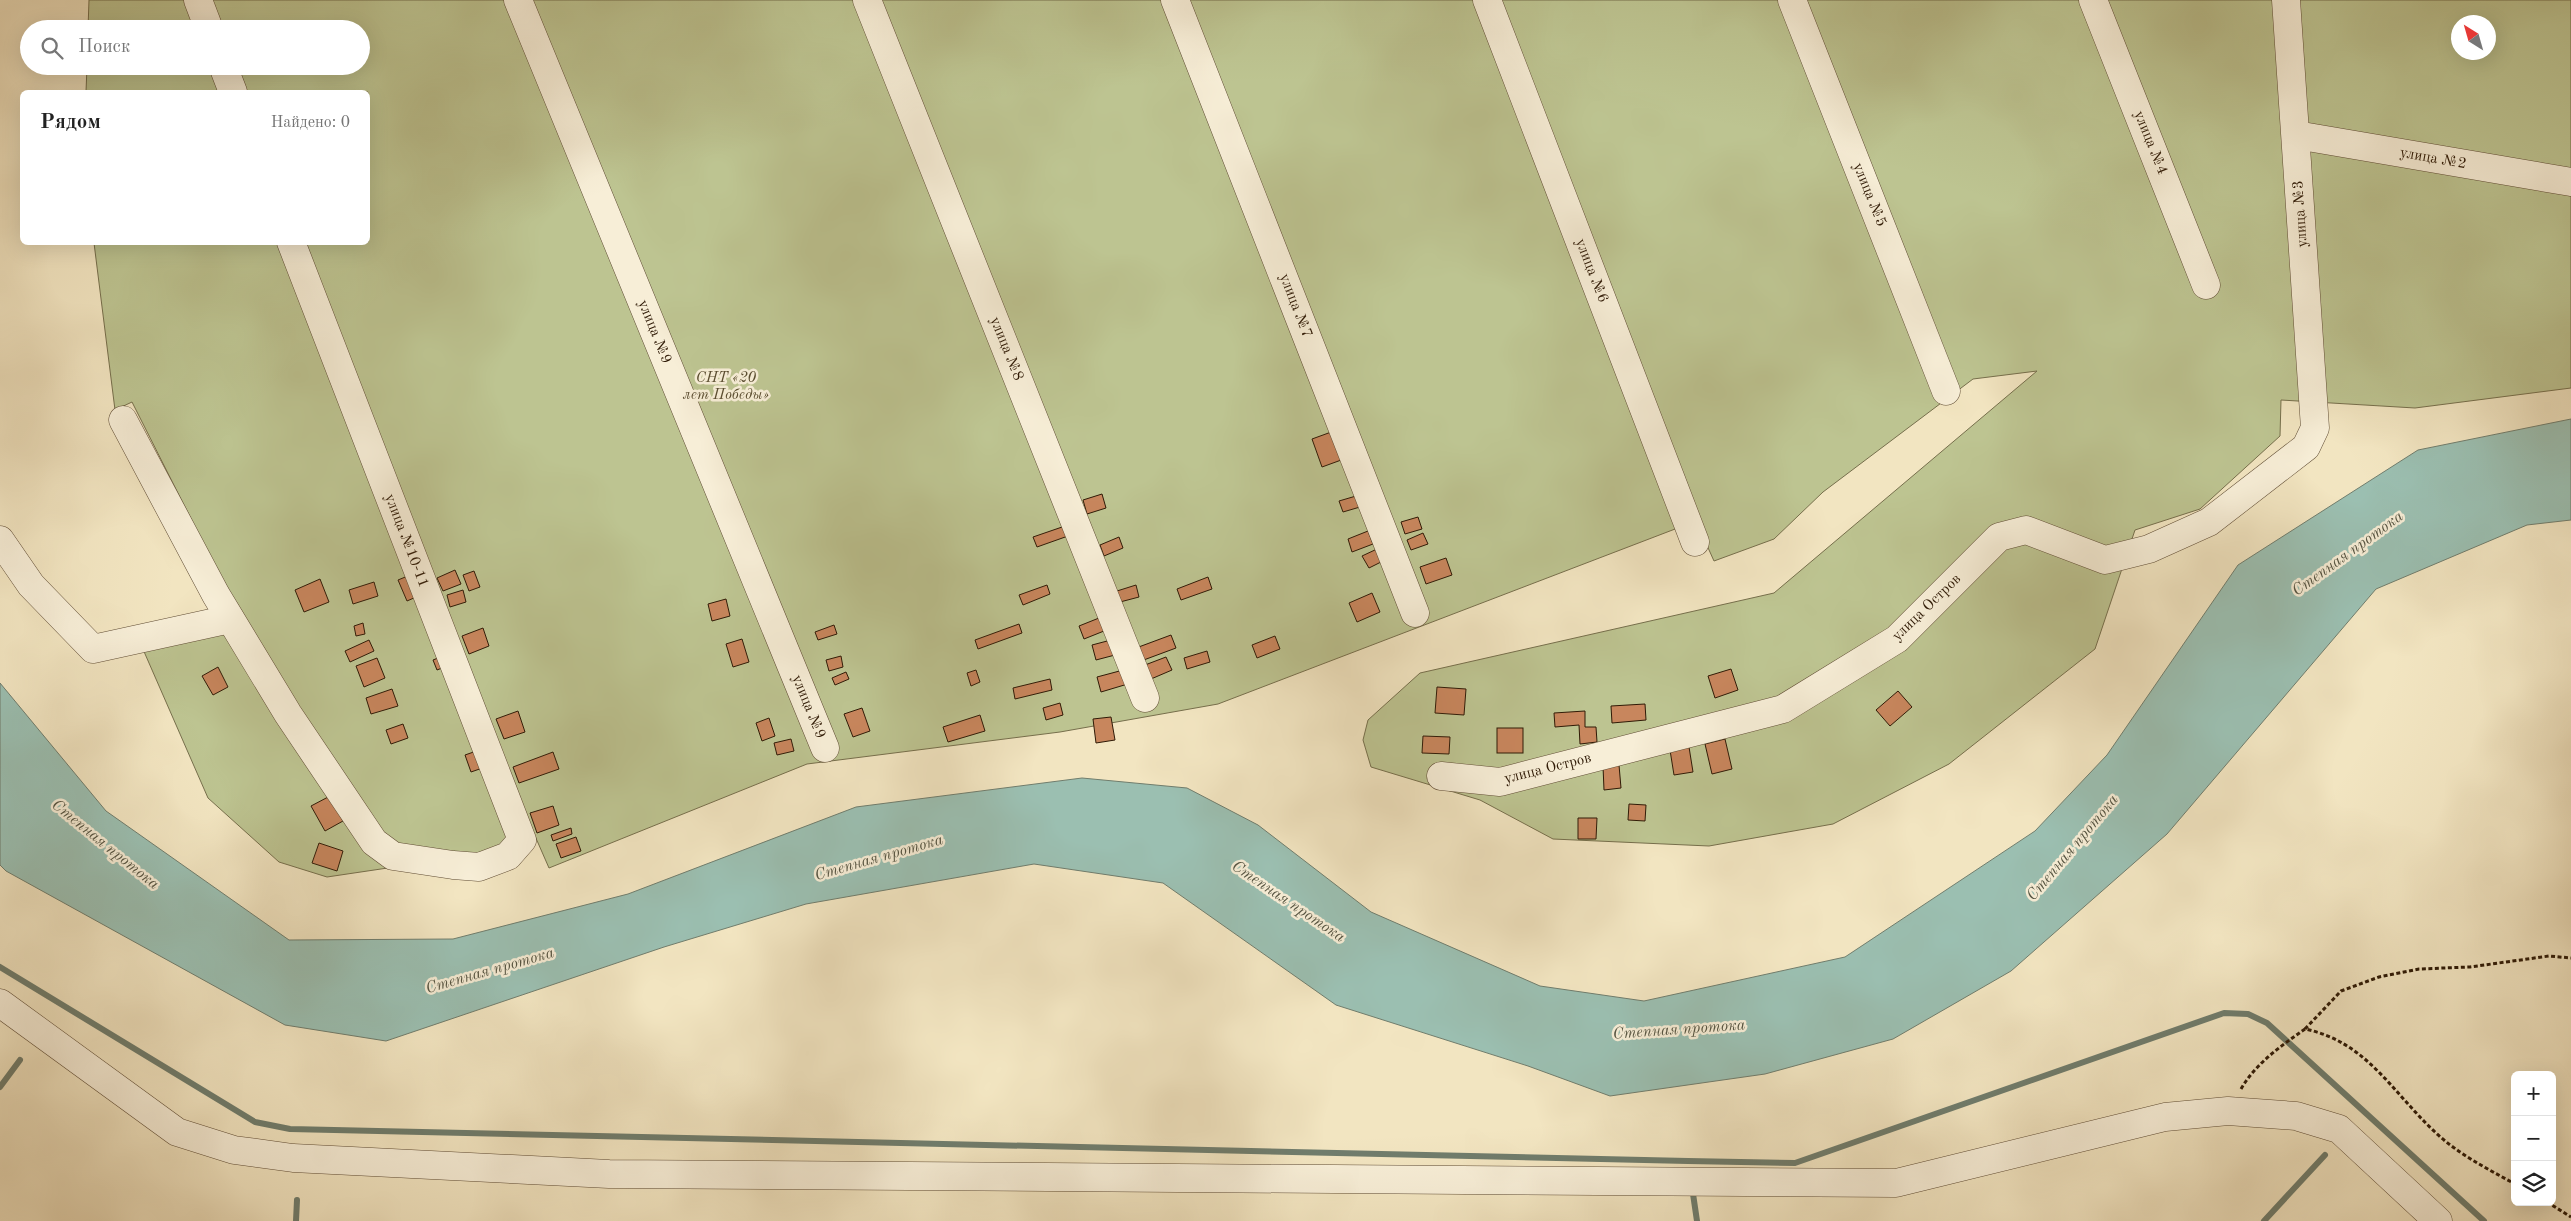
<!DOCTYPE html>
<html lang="ru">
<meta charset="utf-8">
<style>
body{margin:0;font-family:"Old Standard TT",serif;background:#f6f6f6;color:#222}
.controls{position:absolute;right:15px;bottom:15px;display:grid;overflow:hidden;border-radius:8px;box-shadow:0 5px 20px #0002}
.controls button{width:45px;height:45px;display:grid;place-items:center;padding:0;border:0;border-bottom:1px solid #e0e0e0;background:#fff;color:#222;font:25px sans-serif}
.compass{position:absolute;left:2451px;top:15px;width:45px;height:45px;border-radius:50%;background:#fff;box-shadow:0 5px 20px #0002;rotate:323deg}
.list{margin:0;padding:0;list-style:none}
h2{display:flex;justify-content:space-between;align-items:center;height:65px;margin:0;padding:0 20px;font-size:21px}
h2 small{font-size:16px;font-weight:400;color:#767676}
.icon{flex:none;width:28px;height:28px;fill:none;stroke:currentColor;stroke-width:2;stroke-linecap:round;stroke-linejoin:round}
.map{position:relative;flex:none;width:2571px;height:1221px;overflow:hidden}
.search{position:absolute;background:#fff;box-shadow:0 5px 20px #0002;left:20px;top:20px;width:350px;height:55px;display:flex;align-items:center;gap:12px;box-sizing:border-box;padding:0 18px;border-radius:28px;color:#767676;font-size:19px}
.panel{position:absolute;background:#fff;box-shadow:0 5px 20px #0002;left:20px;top:90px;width:350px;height:155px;border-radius:8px}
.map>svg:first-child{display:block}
.green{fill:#bdc491;stroke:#766f4c;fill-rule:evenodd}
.water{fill:#9bbfb1;stroke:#707d6d}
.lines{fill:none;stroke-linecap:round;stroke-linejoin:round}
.stream{stroke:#707d6d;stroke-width:6}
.building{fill:#c8865d;stroke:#2f1a06}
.minor-casing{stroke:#604d35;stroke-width:29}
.path{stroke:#2f1a06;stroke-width:3;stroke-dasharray:4 2.5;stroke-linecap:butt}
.minor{stroke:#f7eed7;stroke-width:28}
.labels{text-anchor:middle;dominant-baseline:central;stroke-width:5;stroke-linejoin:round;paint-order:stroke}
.street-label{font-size:15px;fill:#2f1a06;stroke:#f7eed7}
.park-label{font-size:15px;font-style:italic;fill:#5a4d30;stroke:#f7eed7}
.water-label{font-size:16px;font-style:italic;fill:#555442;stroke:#f7eed7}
</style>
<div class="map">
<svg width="2571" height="1221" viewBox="0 0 2571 1221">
<rect width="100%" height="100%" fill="#f2e5c1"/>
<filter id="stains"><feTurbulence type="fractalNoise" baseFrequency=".004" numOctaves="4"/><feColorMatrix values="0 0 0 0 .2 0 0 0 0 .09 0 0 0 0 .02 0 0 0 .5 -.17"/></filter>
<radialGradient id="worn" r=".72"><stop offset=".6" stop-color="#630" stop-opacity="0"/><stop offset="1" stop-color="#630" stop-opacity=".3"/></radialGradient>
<path class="green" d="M89,0H2571V388L2415,408L2281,400L2280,436L2200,509L2135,530L2095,649L1949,764L1833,824L1709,846L1553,839L1480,800L1371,767L1363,740L1368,720L1420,673L1774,593L2037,371L1973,379L1823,492L1774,539L1714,561L1696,521L1218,704L1060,732L807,764L549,868L535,836L509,850L327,877L279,862L208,798L142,647L237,610L132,402L115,410L94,243L368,242V92H86L87,66H361V29H88ZM2458,22H2488V52H2458Z"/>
<path class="water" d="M2571,419V520L2527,525L2376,589L2167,834L2011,971L1893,1039L1765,1074L1610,1096L1528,1066L1336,1005L1163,883L1034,864L806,904L664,947L386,1041L285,1025L6,871L0,865V683L106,811L289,940L453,939L628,894L856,807L1082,778L1187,788L1258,825L1371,912L1540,986L1644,1001L1845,957L2035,831L2107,755L2238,565L2418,450Z"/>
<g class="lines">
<g class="stream">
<path d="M0,967L255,1122L290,1129L1688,1161L1795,1163L2224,1013L2248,1014L2267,1023L2484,1221"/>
<path d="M0,1087L20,1060"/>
<path d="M1692,1187L1697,1221"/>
<path d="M296,1221L297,1200"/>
<path d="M2264,1221L2325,1155"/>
</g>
</g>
<g class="building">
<path d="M1334,431L1344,459L1322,467L1312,439Z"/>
<path d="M1102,494L1106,508L1087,514L1083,500Z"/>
<path d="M1356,496L1360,507L1343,512L1339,501Z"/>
<path d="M1418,517L1422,529L1405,534L1401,522Z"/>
<path d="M1065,526L1068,536L1037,547L1033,537Z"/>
<path d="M1368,531L1373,544L1352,552L1348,539Z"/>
<path d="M1423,533L1428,544L1411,550L1407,540Z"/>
<path d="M1119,537L1123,548L1104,556L1100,545Z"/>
<path d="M1377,549L1383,561L1369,568L1362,556Z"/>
<path d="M1446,558L1452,575L1426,584L1420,567Z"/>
<path d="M455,570L461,584L443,591L437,578Z"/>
<path d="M474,571L480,587L469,591L463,575Z"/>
<path d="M415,573L423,594L407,601L398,580Z"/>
<path d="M1208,577L1212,589L1181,600L1177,589Z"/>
<path d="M320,579L329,602L304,612L295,590Z"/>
<path d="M374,582L378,596L353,604L349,590Z"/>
<path d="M1047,585L1050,594L1023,605L1019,595Z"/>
<path d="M1136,585L1139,597L1120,602L1117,591Z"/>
<path d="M463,590L466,602L450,607L447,595Z"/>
<path d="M1372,593L1380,612L1357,622L1349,603Z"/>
<path d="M726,599L730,616L712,621L708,604Z"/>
<path d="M1099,618L1104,631L1084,639L1079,626Z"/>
<path d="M363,623L365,634L356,636L354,626Z"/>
<path d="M1019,624L1022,633L978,649L975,640Z"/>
<path d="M834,625L837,634L818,640L815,632Z"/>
<path d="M483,628L489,646L469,654L462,636Z"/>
<path d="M1171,635L1176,648L1141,661L1136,648Z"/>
<path d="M1275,636L1280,649L1257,658L1252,645Z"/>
<path d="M742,639L749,662L733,667L726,644Z"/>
<path d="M369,640L374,651L350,662L345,651Z"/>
<path d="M1111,640L1115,655L1096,660L1092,645Z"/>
<path d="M1207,651L1210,662L1187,669L1184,658Z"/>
<path d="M448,654L452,664L437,670L433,660Z"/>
<path d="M841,656L843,667L829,671L826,660Z"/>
<path d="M1166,657L1172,670L1151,679L1145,665Z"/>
<path d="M377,658L385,678L364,687L356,666Z"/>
<path d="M218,667L228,687L213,695L202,676Z"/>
<path d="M1127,669L1131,683L1101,692L1097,677Z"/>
<path d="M1731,669L1738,690L1715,698L1708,676Z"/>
<path d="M976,670L980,682L971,686L967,673Z"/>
<path d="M846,672L849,679L835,685L832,678Z"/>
<path d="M1050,679L1052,690L1015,699L1013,688Z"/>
<path d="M1437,687L1466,689L1464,715L1435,713Z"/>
<path d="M392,689L398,706L371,714L366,698Z"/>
<path d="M1898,691L1912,707L1890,726L1876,710Z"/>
<path d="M1060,703L1063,715L1046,720L1043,708Z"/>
<path d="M1645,704L1646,720L1612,723L1611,706Z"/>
<path d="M862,708L870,731L853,737L844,714Z"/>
<path d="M518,711L525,732L504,739L496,719Z"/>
<path d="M1585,711V727H1596L1597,742L1580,744L1579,725L1555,727L1554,713Z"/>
<path d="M980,715L985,731L948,742L943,727Z"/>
<path d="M1111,717L1115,740L1096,743L1093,719Z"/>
<path d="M769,718L775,736L762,741L756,723Z"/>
<path d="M403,724L408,738L391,744L386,730Z"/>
<rect x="1497" y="728" width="26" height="25"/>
<path d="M1423,736L1450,737L1449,754L1422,753Z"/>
<path d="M791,739L794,751L777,755L774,743Z"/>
<path d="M1725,739L1732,769L1712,774L1705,744Z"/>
<path d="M1689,747L1693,772L1674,775L1670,750Z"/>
<path d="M485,748L491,765L471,772L465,755Z"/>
<path d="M553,752L559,769L519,783L513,767Z"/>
<path d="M1619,765L1621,788L1604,790L1603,766Z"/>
<path d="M330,796L343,821L325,831L311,806Z"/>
<path d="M1629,804L1646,805L1645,821L1628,820Z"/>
<path d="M553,806L559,825L537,833L530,813Z"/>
<path d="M1578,818H1597L1596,839H1578Z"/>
<path d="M571,828L572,834L553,841L551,835Z"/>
<path d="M576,837L581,851L561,858L556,844Z"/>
<path d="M319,843L343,851L337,871L312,863Z"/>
</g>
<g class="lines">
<g class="minor-casing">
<g id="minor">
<path d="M198,0L209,29"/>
<path d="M518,0L825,748"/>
<path d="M867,0L1145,698"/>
<path d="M1175,0L1415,613"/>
<path d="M1487,0L1695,542"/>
<path d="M1792,0L1946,391"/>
<path d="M2093,0L2206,285"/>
<path d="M223,66L233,92"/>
<path d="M2296,135L2571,182"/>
<path d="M123,420L216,595L288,714L374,842L393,856L453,865L479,867L508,856L522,840L291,242"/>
<path d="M0,540L31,585L93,649L230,619"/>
<path d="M1441,776L1500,782L1783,709L1897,639L1999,537L2026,530L2105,560L2149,549L2209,522L2306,447L2315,428L2286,0"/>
<path d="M0,1003L177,1132L234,1150L293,1158L609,1174L1896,1183L2165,1117L2228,1111L2296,1116L2339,1129L2438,1221"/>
</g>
</g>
<g class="path">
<path d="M2305,1029L2341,991L2379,977L2419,969L2470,967L2549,956L2571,958"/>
<path d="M2241,1089C2256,1063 2281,1046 2305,1029C2367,1042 2392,1092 2435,1132C2458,1154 2486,1168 2515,1184"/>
<path d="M2547,1202L2571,1217"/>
</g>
<use href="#minor" class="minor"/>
</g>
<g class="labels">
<g class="street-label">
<text transform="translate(2150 143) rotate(68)">улица №4</text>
<text transform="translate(2433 159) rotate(10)">улица №2</text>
<text transform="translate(1869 195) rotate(68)">улица №5</text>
<text transform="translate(2301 214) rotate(-94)">улица №3</text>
<text transform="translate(1591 271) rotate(69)">улица №6</text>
<text transform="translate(1295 306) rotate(69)">улица №7</text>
<text transform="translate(654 332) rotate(68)">улица №9</text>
<text transform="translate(1006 349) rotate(68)">улица №8</text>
<text transform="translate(406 541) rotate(69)">улица №10-11</text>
<text transform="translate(1927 608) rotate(-44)">улица Остров</text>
<text transform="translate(808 707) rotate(68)">улица №9</text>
<text transform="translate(1548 769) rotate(-14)">улица Остров</text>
</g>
<g class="park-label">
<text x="726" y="378">СНТ «20<tspan x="726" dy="17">лет Победы»</tspan></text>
</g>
<g class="water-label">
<text transform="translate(2348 554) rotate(-36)">Степная протока</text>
<text transform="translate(105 845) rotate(39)">Степная протока</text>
<text transform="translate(2073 848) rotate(-50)">Степная протока</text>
<text transform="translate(879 858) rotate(-16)">Степная протока</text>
<text transform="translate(1288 902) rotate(34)">Степная протока</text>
<text transform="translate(490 971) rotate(-16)">Степная протока</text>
<text transform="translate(1679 1030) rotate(-4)">Степная протока</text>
</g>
</g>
<rect width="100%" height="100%" filter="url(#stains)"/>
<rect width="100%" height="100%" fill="url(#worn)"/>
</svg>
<div class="controls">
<button>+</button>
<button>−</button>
<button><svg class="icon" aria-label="layers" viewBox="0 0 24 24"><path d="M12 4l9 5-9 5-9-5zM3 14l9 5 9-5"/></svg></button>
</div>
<svg class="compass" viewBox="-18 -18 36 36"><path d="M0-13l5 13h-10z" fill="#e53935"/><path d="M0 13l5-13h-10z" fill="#767676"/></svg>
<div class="search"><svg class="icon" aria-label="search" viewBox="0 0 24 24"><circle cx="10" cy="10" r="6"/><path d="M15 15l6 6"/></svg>Поиск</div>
<section class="panel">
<h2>Рядом<small>Найдено: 0</small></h2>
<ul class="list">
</ul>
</section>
</div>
